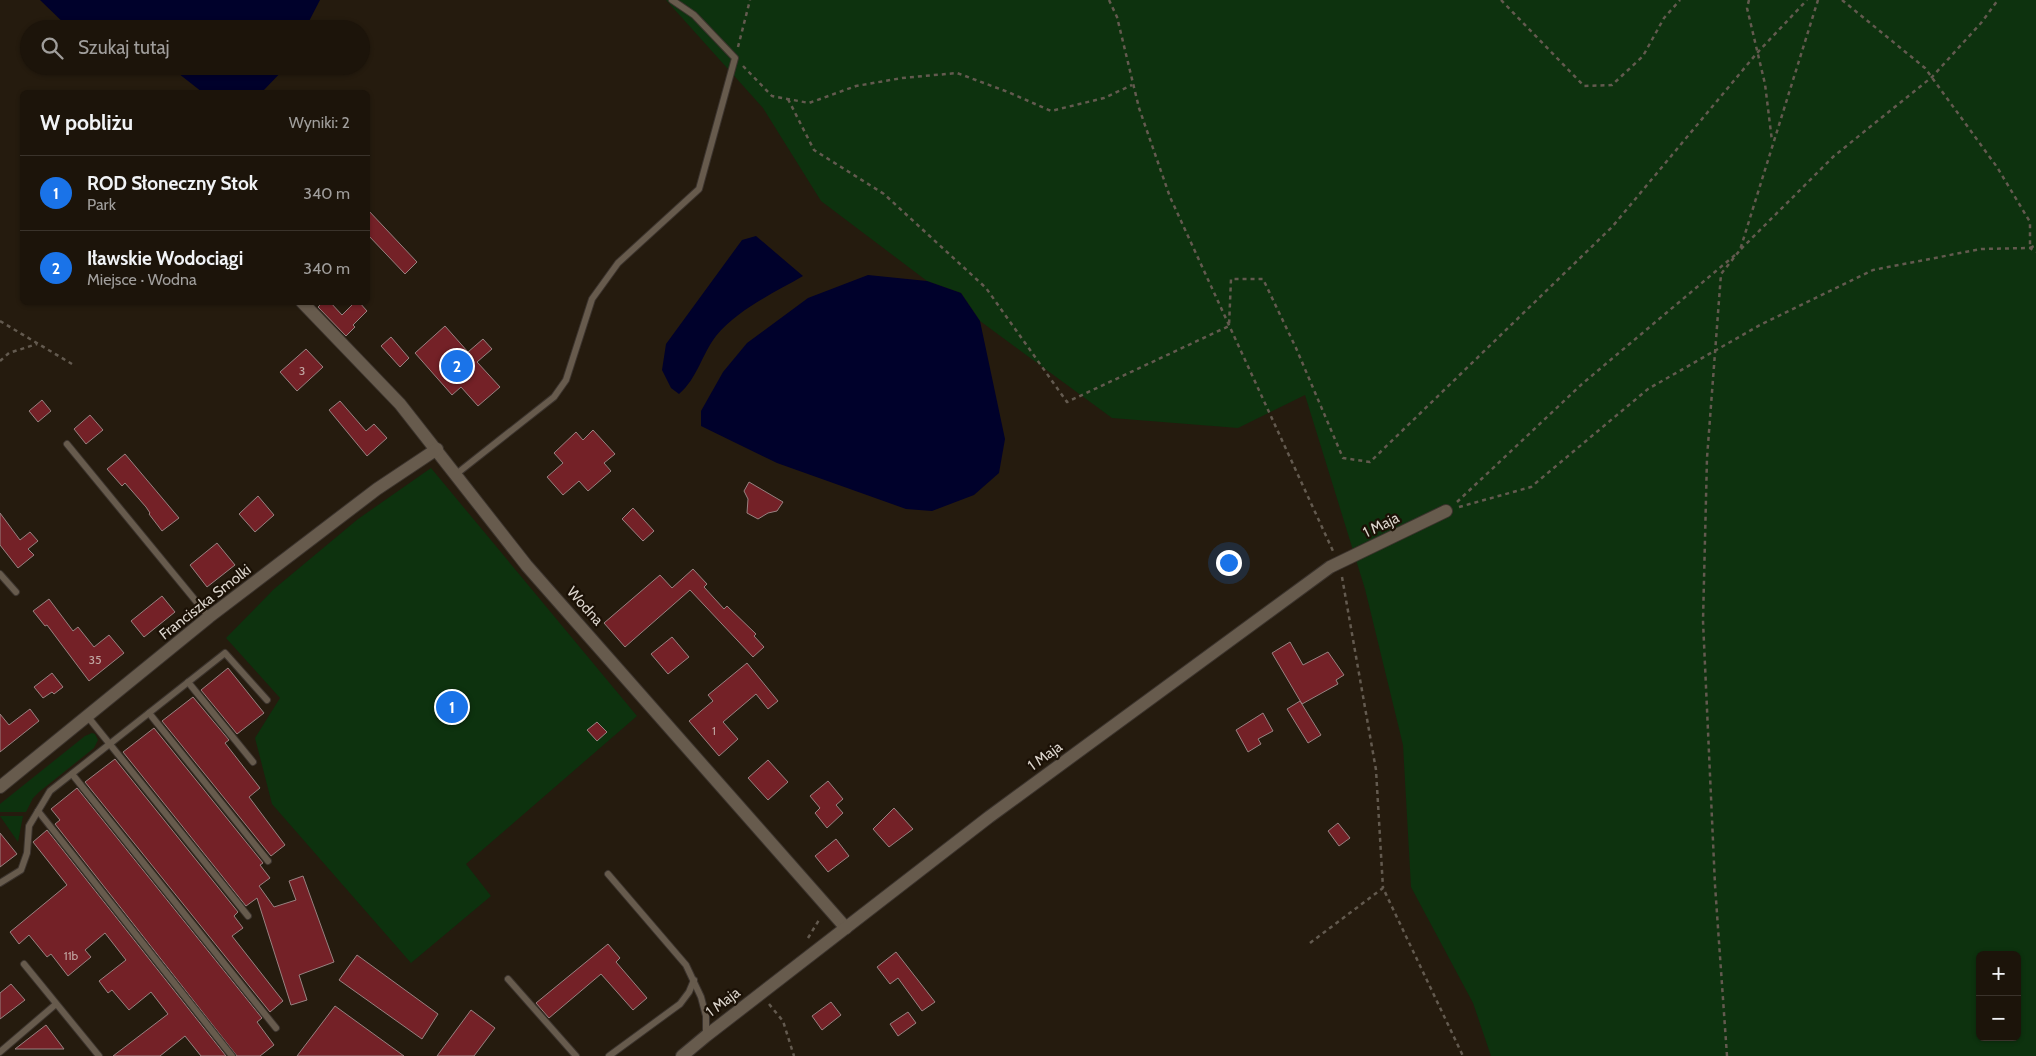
<!DOCTYPE html>
<html lang="pl">
<meta charset="utf-8">
<style>
body{margin:0;font-family:Cabin,sans-serif;background:#251d13;color:#f1f3f6}
.controls{position:absolute;right:15px;bottom:15px;display:grid;overflow:hidden;border-radius:8px;box-shadow:0 1px 4px #0004}
.controls button{width:45px;height:45px;display:grid;place-items:center;padding:0;border:0;border-bottom:1px solid #3a332b;background:#1c140a;color:#f1f3f6;font:25px sans-serif}
.you{position:absolute;left:1228px;top:562px;width:18px;height:18px;margin:-12px;border:4px solid #fff;border-radius:50%;background:#1a73e8;box-shadow:0 0 0 8px #1a73e833}
.badge{display:grid;place-items:center;width:32px;height:32px;border-radius:50%;background:#1a73e8;color:#fff;font-size:16px;font-weight:700}
.pin{position:absolute;translate:-50% -50%;border:2px solid #fff;box-shadow:0 1px 5px #0006}
.list{margin:0;padding:0;list-style:none}
h2{display:flex;justify-content:space-between;align-items:center;height:65px;margin:0;padding:0 20px;font-size:21px}
h2 small{font-size:16px;font-weight:400;color:#a09e9c}
.list li{display:grid;grid-template-columns:32px 1fr auto;gap:15px;align-items:center;box-sizing:border-box;height:75px;padding:0 20px;border-top:1px solid #3a332b}
.list b{display:block;font-size:19px;white-space:nowrap}
.list p{margin:0;font-size:16px;white-space:nowrap;color:#a09e9c}
.list em{font-size:16px;font-style:normal;color:#a09e9c}
.icon{flex:none;width:28px;height:28px;fill:none;stroke:currentColor;stroke-width:2;stroke-linecap:round;stroke-linejoin:round}
.map{position:relative;flex:none;width:2036px;height:1056px;overflow:hidden}
.search{position:absolute;background:#1c140a;box-shadow:0 1px 4px #0004;left:20px;top:20px;width:350px;height:55px;display:flex;align-items:center;gap:12px;box-sizing:border-box;padding:0 18px;border-radius:28px;color:#a09e9c;font-size:19px}
.panel{position:absolute;background:#1c140a;box-shadow:0 1px 4px #0004;left:20px;top:90px;width:350px;height:215px;border-radius:8px}
.map>svg:first-child{display:block}
.green{fill:#0d320e;fill-rule:evenodd}
.water{fill:#00012b}
.building{fill:#742127;stroke:#988281}
.lines{fill:none;stroke-linecap:round;stroke-linejoin:round}
.lane-casing{stroke:#3b332d;stroke-width:8}
.street-casing{stroke:#3b332d;stroke-width:14}
.path{stroke:#635a4f;stroke-width:2.5;stroke-dasharray:4 4;stroke-linecap:butt}
.lane{stroke:#675b4d;stroke-width:6}
.street{stroke:#675b4d;stroke-width:12}
.labels{text-anchor:middle;dominant-baseline:central;stroke-width:4.5;stroke-linejoin:round;paint-order:stroke}
.number-label{font-size:12px;fill:#c1a7a3}
.street-label{font-size:15px;fill:#dbd4cc;stroke:#1b1106}
</style>
<div class="map">
<svg width="2036" height="1056" viewBox="0 0 2036 1056">
<rect width="100%" height="100%" fill="#251b0e"/>
<g class="green">
<path d="M666,0H2036V1056H1491L1473,1003L1411,887L1403,745L1365,589L1305,395L1238,428L1112,418L980,321L961,293L927,281L821,201L763,108ZM1980,955H2017V1037H1980Z"/>
<path d="M431,468L637,716L466,864L491,896L411,963L272,804L255,738L280,698L226,638L274,589L358,519Z"/>
<path d="M92,733L95,734L98,740L94,748L39,792L33,798L26,812H0V804L85,736Z"/>
<path d="M0,816H23L18,842Z"/>
</g>
<g class="water">
<path d="M40,0H320L305,29H70Z"/>
<path d="M169,66H287L262,92H202Z"/>
<path d="M756,236L803,276C774,293 738,309 716,336C702,354 697,379 679,394L671,388L662,370L666,344L742,240Z"/>
<path d="M868,275L927,281L961,293L980,321L1005,439L999,473L974,495L932,511L906,509L777,463L701,426V411L723,372L747,343L808,298Z"/>
</g>
<g class="building">
<path d="M368,210L417,262L405,274L368,235Z"/>
<path d="M323,302H330L342,315L355,302H359L367,311L353,325L355,327L346,336L318,307Z"/>
<path d="M445,326L468,352L483,339L492,349L477,362L500,387L478,406L461,387L452,395L415,353Z"/>
<path d="M391,337L409,358L400,367L381,346Z"/>
<path d="M306,349L323,367L297,391L280,372Z"/>
<path d="M42,400L51,411L38,422L29,411Z"/>
<path d="M340,401L366,431L374,424L387,438L367,456L329,410Z"/>
<path d="M90,415L103,430L86,444L74,429Z"/>
<path d="M593,430L615,454L604,463L611,471L588,491L579,481L563,495L547,477L563,463L554,453L576,432L583,440Z"/>
<path d="M125,454L179,518L162,531L149,514L150,513L146,507L125,483L122,486L107,469Z"/>
<path d="M749,482L783,502L777,511L768,513L758,519L747,513L748,499L744,491Z"/>
<path d="M258,496L274,515L255,532L239,514Z"/>
<path d="M633,508L654,531L643,541L622,519Z"/>
<path d="M0,513L20,540L30,532L38,541L28,549L34,555L18,568L0,545Z"/>
<path d="M217,543L235,565L207,587L190,565Z"/>
<path d="M693,569L707,584L704,587L724,609L727,606L756,634L754,636L764,647L753,657L690,590L625,647L604,623L660,575L672,588Z"/>
<path d="M162,596L175,612L144,637L131,621Z"/>
<path d="M49,599L73,631L78,627L94,647L109,635L124,653L89,681L47,625L45,626L33,611Z"/>
<path d="M672,637L689,657L668,674L651,654Z"/>
<path d="M1290,642L1303,665L1328,652L1344,675L1336,680L1338,684L1302,704L1272,653Z"/>
<path d="M747,663L778,701L768,709L756,694L723,722L738,739L719,756L689,721L713,701L708,695Z"/>
<path d="M228,668L264,713L237,734L201,690Z"/>
<path d="M52,673L63,687L54,694L52,692L43,698L34,687Z"/>
<path d="M193,697L229,740L225,743L260,788L249,797L285,845L271,856L162,721Z"/>
<path d="M1300,701L1321,735L1308,743L1287,709Z"/>
<path d="M30,709L39,721L0,752V714L9,725Z"/>
<path d="M1263,713L1273,731L1258,739L1261,744L1248,752L1236,730Z"/>
<path d="M597,722L607,732L597,741L587,730Z"/>
<path d="M154,728L263,863L260,865L270,878L259,886L274,907L296,900L289,881L303,876L334,962L299,975L307,1000L291,1005L257,898L246,906L123,752Z"/>
<path d="M115,759L238,912L234,916L243,928L232,936L283,1001L270,1012L85,782Z"/>
<path d="M768,760L788,782L768,800L748,778Z"/>
<path d="M828,781L843,799L836,805L843,813L827,828L815,813L820,808L810,796Z"/>
<path d="M77,788L262,1018L257,1022L274,1045L260,1056H237L55,824L60,820L51,809Z"/>
<path d="M894,808L913,829L889,847L873,829Z"/>
<path d="M1338,823L1350,838L1339,846L1328,831Z"/>
<path d="M47,830L226,1056H201L185,1036L160,1056H113L168,1014L151,992L129,1010L112,990L108,993L99,981L126,960L105,933L85,950L91,957L68,976L51,954L47,957L29,935L19,944L10,932L67,885L33,842Z"/>
<path d="M0,833L17,854L0,867Z"/>
<path d="M836,839L849,856L828,872L815,856Z"/>
<path d="M608,944L620,958L616,962L647,998L633,1010L601,974L549,1018L536,1003Z"/>
<path d="M896,952L935,1002L922,1011L898,978L890,984L877,967Z"/>
<path d="M357,955L438,1014L422,1039L339,980Z"/>
<path d="M11,984L25,1000L0,1019V993Z"/>
<path d="M831,1002L841,1015L822,1030L812,1016Z"/>
<path d="M335,1006L404,1056H297Z"/>
<path d="M471,1010L495,1028L474,1056H437Z"/>
<path d="M908,1012L916,1023L898,1036L890,1024Z"/>
<path d="M46,1025L64,1049H15Z"/>
</g>
<g class="lines">
<g class="lane-casing">
<g id="lane">
<path d="M67,444L209,617"/>
<path d="M455,475L554,397L566,380L592,299L618,263L699,189L735,58L694,15L672,0"/>
<path d="M0,574L16,592"/>
<path d="M188,682L253,762"/>
<path d="M149,713L268,861"/>
<path d="M88,717L248,916"/>
<path d="M72,774L276,1028"/>
<path d="M38,811L232,1056"/>
<path d="M608,874L686,965L701,997L706,1016V1036"/>
<path d="M0,883L21,870L27,853L29,826L50,791L225,653L267,700"/>
<path d="M24,964L99,1056"/>
<path d="M508,979L576,1056"/>
<path d="M0,1052L56,1004"/>
<path d="M609,1056L680,1004L689,992L694,980"/>
</g>
</g>
<g class="street-casing">
<g id="street">
<path d="M302,302L400,404L527,566L846,928"/>
<path d="M0,787L209,617L377,489L437,449"/>
<path d="M682,1056L706,1036L989,817L1330,567L1446,511"/>
</g>
</g>
<g class="path">
<path d="M1109,0L1117,17L1139,108L1170,197L1333,551"/>
<path d="M1501,0L1584,86L1612,85L1643,56L1664,18L1680,0"/>
<path d="M1749,0L1747,8L1765,84L1772,141"/>
<path d="M1842,0L1925,68L1997,167L2030,222V248L2036,245"/>
<path d="M738,47L750,0"/>
<path d="M743,66L772,96L809,103L856,86L902,78L957,73L1008,92L1051,111L1104,98L1132,85"/>
<path d="M788,99L814,150L884,194L986,288L1067,402L1229,326L1231,279H1263L1296,348L1343,458L1370,462L1612,227L1757,53L1807,0"/>
<path d="M1741,249L1834,156L1932,77L1981,23L1998,0"/>
<path d="M0,321L72,364"/>
<path d="M0,361L9,353L37,344"/>
<path d="M1457,502L1582,384L1735,255"/>
<path d="M1459,507L1531,487L1648,389L1760,325L1873,270L1981,249L2030,248L2036,252"/>
<path d="M1342,577L1376,770L1383,888"/>
<path d="M808,938L819,920"/>
<path d="M1310,943L1383,888L1463,1056"/>
<path d="M769,1004L783,1021L794,1056"/>
<path d="M1727,1056L1715,885L1703,621L1707,458L1721,274L1740,250L1818,0"/>
</g>
<use href="#lane" class="lane"/>
<use href="#street" class="street"/>
</g>
<g class="labels">
<g class="number-label">
<text x="302" y="370">3</text>
<text x="95" y="659">35</text>
<text x="714" y="730">1</text>
<text x="71" y="955">11b</text>
</g>
<g class="street-label">
<text transform="translate(1381 525) rotate(-26)">1 Maja</text>
<text transform="translate(205 602) rotate(-38)">Franciszka Smolki</text>
<text transform="translate(585 606) rotate(48)">Wodna</text>
<text transform="translate(1045 756) rotate(-36)">1 Maja</text>
<text transform="translate(723 1002) rotate(-37)">1 Maja</text>
</g>
</g>
</svg>
<div class="controls">
<button>+</button>
<button>−</button>
</div>
<div class="you"></div>
<div class="pin badge" style="left:452px;top:707px">1</div>
<div class="pin badge" style="left:457px;top:366px">2</div>
<div class="search"><svg class="icon" aria-label="search" viewBox="0 0 24 24"><circle cx="10" cy="10" r="6"/><path d="M15 15l6 6"/></svg>Szukaj tutaj</div>
<section class="panel">
<h2>W pobliżu<small>Wyniki: 2</small></h2>
<ul class="list">
<li><span class="badge">1</span><div><b>ROD Słoneczny Stok</b><p>Park</p></div><em>340 m</em></li>
<li><span class="badge">2</span><div><b>Iławskie Wodociągi</b><p>Miejsce · Wodna</p></div><em>340 m</em></li>
</ul>
</section>
</div>
